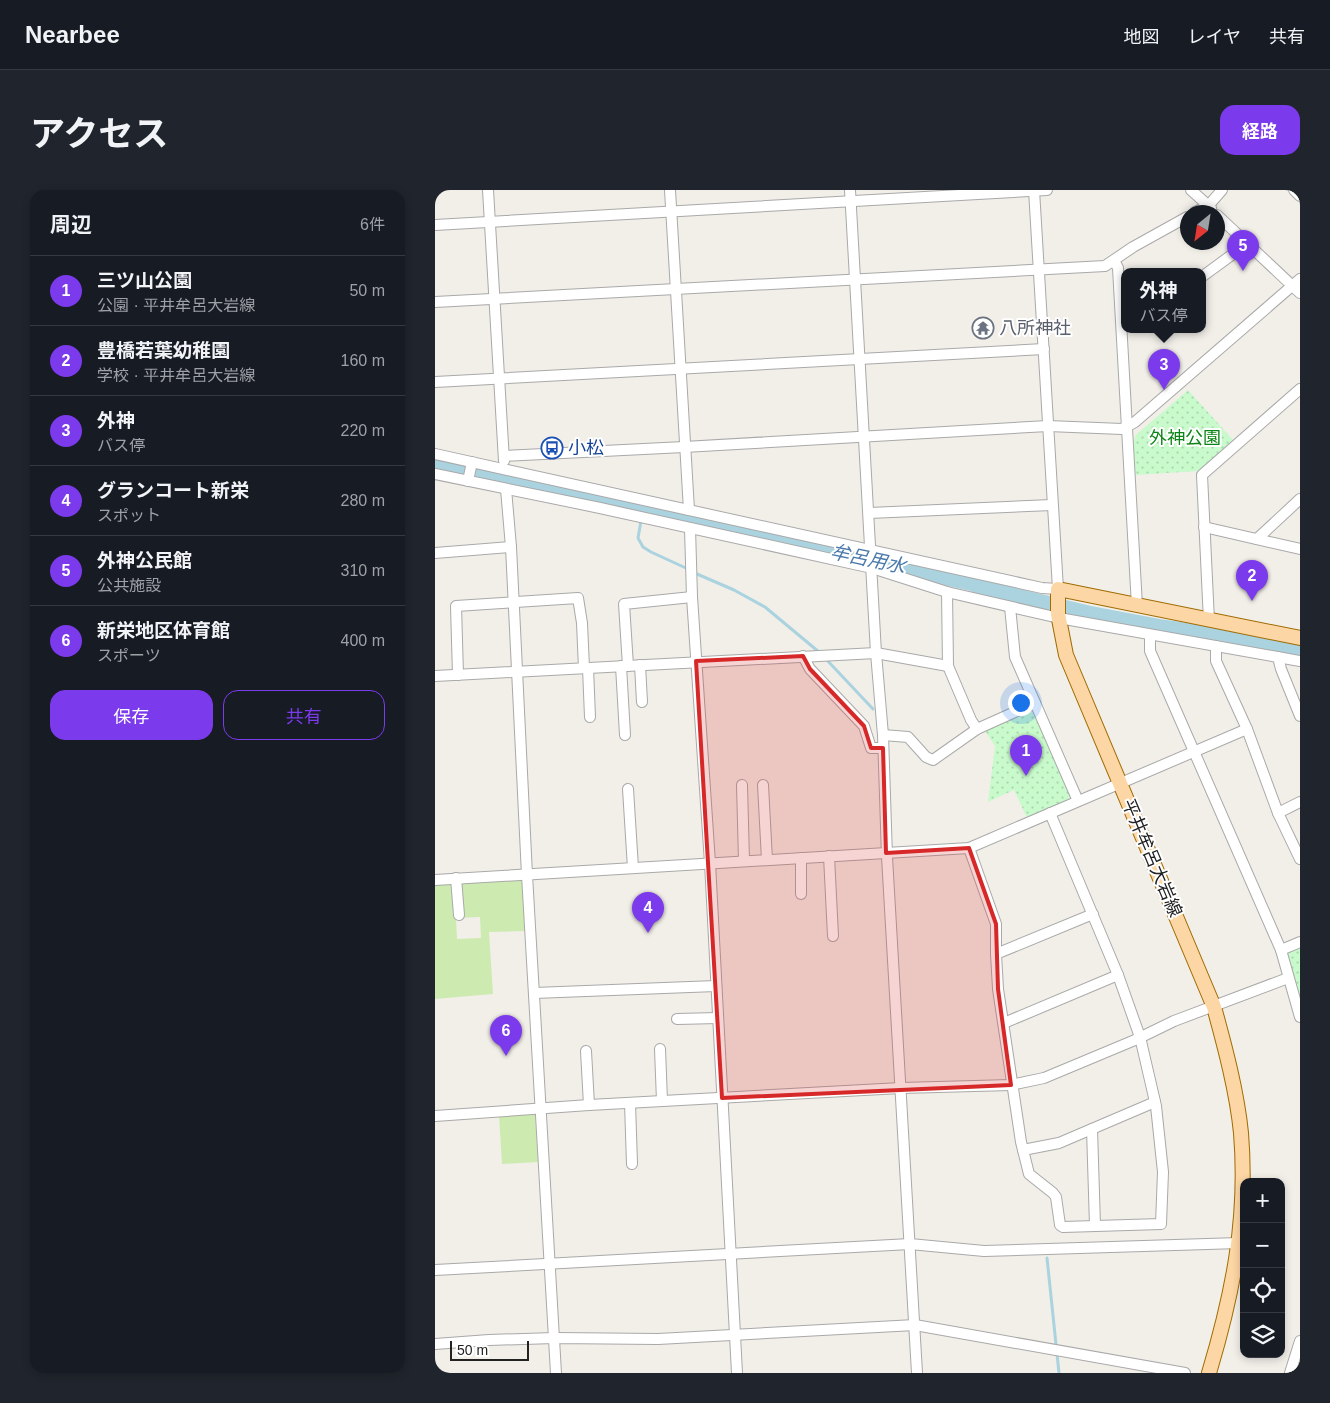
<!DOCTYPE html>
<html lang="ja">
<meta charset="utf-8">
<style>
body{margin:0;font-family:Helvetica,"Noto Sans JP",sans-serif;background:#20242c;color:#f1f3f6}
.controls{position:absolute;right:15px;bottom:15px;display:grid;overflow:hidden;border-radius:10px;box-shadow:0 2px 8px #0003}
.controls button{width:45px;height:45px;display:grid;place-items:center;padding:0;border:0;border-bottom:1px solid #363941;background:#171b24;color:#f1f3f6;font:25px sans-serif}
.compass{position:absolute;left:745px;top:15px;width:45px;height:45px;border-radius:50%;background:#171b24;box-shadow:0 2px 8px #0003;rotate:210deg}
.scale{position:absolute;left:15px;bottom:12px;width:79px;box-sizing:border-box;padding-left:5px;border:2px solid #222;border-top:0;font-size:14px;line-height:18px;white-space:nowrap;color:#222;-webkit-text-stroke:4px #fff;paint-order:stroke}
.you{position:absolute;left:585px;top:512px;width:18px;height:18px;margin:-12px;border:4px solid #fff;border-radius:50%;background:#1a73e8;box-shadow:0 0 0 8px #1a73e833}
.badge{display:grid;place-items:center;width:32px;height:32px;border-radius:50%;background:#7c3aed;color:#fff;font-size:16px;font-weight:700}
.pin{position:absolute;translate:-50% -41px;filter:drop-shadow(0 1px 2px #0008)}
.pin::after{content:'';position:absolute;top:26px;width:18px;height:15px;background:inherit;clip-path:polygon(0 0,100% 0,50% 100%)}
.popup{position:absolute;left:686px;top:78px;width:85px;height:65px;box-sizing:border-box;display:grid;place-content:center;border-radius:10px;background:#171b24;filter:drop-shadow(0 1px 4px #0005);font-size:16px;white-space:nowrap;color:#9ea1a6}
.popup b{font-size:19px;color:#f1f3f6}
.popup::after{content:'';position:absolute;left:50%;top:100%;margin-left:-10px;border:10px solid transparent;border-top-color:#171b24}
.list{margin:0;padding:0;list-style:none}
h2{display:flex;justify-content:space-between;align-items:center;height:65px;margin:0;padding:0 20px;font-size:21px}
h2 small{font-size:16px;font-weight:400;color:#9ea1a6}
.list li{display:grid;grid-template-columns:32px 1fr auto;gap:15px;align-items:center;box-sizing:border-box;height:70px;padding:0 20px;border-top:1px solid #363941}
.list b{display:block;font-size:19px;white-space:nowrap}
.list p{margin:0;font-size:16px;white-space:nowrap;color:#9ea1a6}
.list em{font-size:16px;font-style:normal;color:#9ea1a6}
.actions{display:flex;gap:10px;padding:15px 20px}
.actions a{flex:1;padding:11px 0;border:1px solid #7c3aed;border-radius:15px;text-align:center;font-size:18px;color:#7c3aed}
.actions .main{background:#7c3aed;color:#fff}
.icon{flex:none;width:28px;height:28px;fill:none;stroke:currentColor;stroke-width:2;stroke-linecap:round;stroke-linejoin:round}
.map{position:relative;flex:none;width:865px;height:1183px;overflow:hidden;border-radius:15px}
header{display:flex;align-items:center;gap:30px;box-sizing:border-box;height:70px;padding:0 25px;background:#171b24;border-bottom:1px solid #363941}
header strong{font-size:24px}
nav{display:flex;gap:28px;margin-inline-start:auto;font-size:18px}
.intro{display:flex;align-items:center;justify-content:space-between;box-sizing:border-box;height:120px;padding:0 30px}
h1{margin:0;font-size:35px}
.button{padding:12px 22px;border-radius:15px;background:#7c3aed;color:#fff;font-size:18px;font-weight:700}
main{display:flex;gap:30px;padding:0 30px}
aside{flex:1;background:#171b24;border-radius:15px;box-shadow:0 2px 8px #0003}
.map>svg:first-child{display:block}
.grass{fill:#cdebb0;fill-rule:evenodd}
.park{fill:url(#park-dots)}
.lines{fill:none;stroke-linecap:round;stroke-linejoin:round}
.stream{stroke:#aad3df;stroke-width:3}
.river{stroke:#aad3df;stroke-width:19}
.minor-casing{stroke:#a9a9a9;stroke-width:12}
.major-casing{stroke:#a06b00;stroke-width:16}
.minor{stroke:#fff;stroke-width:10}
.major{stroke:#fcd6a4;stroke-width:14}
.marked{fill:#d62828;fill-opacity:0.2;stroke:#d62828;stroke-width:4;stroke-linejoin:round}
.labels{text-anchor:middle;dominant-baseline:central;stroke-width:4;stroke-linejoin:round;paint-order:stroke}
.worship-label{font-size:18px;fill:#5b616d;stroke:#fff;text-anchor:start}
.park-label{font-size:18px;fill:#0c8416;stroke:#fff}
.transit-label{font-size:18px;fill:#164399;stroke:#fff;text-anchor:start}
.street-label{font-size:18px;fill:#222;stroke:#fff}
.water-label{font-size:19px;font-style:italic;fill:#4a7aab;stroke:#fff}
</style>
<header>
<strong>Nearbee</strong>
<nav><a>地図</a><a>レイヤ</a><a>共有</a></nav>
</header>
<div class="intro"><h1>アクセス</h1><a class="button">経路</a></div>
<main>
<aside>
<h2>周辺<small>6件</small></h2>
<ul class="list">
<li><span class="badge">1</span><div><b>三ツ山公園</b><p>公園 · 平井牟呂大岩線</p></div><em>50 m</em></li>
<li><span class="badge">2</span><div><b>豊橋若葉幼稚園</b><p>学校 · 平井牟呂大岩線</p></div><em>160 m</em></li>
<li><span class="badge">3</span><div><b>外神</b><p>バス停</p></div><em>220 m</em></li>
<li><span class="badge">4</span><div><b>グランコート新栄</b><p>スポット</p></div><em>280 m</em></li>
<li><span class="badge">5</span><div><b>外神公民館</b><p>公共施設</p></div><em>310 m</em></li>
<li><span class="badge">6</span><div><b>新栄地区体育館</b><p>スポーツ</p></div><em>400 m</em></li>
</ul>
<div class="actions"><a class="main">保存</a><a>共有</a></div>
</aside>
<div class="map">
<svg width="865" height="1183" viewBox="0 0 865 1183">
<defs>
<pattern id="park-dots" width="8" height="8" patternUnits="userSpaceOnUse" patternTransform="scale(1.25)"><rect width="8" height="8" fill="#c8facc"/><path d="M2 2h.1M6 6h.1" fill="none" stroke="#acd6af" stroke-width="1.8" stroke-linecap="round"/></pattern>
</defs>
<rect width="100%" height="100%" fill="#f2efe9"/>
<g class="grass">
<path d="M85,688L88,690L90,741L54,742L58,804L0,809V693ZM45,727L46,748L22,749L21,728Z"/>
<path d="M100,924L103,972L67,974L64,926Z"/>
</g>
<g class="park">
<path d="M753,200L798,250L764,281L700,285L698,253L701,245Z"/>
<path d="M596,522L599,524L635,606L633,610L592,628L579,600L553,612L560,556L550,541Z"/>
<path d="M865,755V808L850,766L853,760Z"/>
</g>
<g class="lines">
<g class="stream">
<path d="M206,331L203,348L208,357L216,362L253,379"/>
<path d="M262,384L299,400L330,417L384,462"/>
<path d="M390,468L438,519"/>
<path d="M612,1068L624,1183"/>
</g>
<path class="river" d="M0,276L539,392L553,401L653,425L727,439L820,452L865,462"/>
<g class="minor-casing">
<g id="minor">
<path d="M53,0L69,271"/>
<path d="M235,0L254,320"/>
<path d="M415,0L441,463L448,545L452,667L482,1183"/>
<path d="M756,0L776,18"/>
<path d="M859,0L865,6"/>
<path d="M760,22L773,16L787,0"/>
<path d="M782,25L865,103"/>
<path d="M0,35L612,0"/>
<path d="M679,70L683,78L702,416"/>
<path d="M768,86L813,53"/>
<path d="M0,112L670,76L698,57L752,27"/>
<path d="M0,192L609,159"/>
<path d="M0,264L607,398L623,399L599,0"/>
<path d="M69,266L249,257L613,236L687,239L700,232L865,89"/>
<path d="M0,284L165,318L437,378L512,402L624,428L865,471"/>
<path d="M33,291L37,272"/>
<path d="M71,299L76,357L92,685L121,1183"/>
<path d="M434,323L617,315"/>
<path d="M769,337L865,359"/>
<path d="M255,338L257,407L275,673L302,1183"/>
<path d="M822,349L865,309"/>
<path d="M0,363L76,357"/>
<path d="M512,402L513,476L536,530L542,539"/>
<path d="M575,417L580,467L643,611"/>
<path d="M774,431L767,285L865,199"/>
<path d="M715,445V461L846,760L865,827"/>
<path d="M781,456V471L812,539"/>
<path d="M368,466L375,479L429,536L436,558H448"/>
<path d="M843,467L846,479L865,526"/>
<path d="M205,475L207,512"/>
<path d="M186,476L190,545"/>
<path d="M193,476L189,414L257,407"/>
<path d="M153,478L155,527"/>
<path d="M23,485L21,416L143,408L147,433L149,478"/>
<path d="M0,486L441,463L513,476"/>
<path d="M448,545L473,547L491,567L498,570L542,539L600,513"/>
<path d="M307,595L309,671"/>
<path d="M328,595L332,670"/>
<path d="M193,599L198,678"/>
<path d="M615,623L683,785L705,847L721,916L728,982L726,1034L628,1037L625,1035L621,1007L618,1003L594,984L586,952L563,799L561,764L658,724"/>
<path d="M843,623L865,612"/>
<path d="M534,658L561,734V764"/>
<path d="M394,666L398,746"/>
<path d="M366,668V704"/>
<path d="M21,688L24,725"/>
<path d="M0,690L534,658L812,539L843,623L865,669"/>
<path d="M846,760L865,752"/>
<path d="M99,803L281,796"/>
<path d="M242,829L283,828"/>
<path d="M569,833L683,785"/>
<path d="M225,859L227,911"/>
<path d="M151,861L154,915"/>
<path d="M195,913L197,974"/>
<path d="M0,926L154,915L466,898L576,895L609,888L700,850L739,831L853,788"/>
<path d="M657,939L660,1036"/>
<path d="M588,960L624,953L720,912"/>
<path d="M0,1080L475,1054L549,1061L804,1053"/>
<path d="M0,1154L54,1150L119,1148L223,1149L480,1135L750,1183"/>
<path d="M855,1183L865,1151"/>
</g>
</g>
<g class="major-casing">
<path id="major" d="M774,1183C798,1103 813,1028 806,943C802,902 790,857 779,817L631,465L623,424V399L865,448"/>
</g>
<use href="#minor" class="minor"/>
<use href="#major" class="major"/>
</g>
<path class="marked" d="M368,466L375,479L429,536L436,558H448L451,663L534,658L561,734L563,799L576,895L287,908L261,471Z"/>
<defs>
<g id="temple-ring" transform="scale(1.125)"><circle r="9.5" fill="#fff" stroke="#6b7280" stroke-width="1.5"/><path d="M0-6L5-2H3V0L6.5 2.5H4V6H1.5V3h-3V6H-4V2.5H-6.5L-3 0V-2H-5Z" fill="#6b7280"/></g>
<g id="bus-ring" transform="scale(1.125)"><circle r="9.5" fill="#fff" stroke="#1a4fb4" stroke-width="1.5"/><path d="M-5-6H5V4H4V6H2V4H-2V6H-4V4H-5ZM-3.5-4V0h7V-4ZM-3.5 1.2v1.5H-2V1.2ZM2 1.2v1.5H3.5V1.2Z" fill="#1a4fb4"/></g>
</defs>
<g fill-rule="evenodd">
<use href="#temple-ring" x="548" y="138"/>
<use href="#bus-ring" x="117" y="258"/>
</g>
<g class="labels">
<g class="worship-label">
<text x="564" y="138">八所神社</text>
</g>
<g class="park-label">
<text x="750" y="248">外神公園</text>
</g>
<g class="transit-label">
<text x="133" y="258">小松</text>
</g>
<g class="street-label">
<text transform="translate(717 668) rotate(67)">平井牟呂大岩線</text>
</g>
<g class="water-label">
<text transform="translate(433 369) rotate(12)">牟呂用水</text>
</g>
</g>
</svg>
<div class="controls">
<button>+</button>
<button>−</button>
<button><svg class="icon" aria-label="locate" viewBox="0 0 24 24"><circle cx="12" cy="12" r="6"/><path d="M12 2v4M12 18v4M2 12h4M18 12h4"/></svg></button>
<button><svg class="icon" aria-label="layers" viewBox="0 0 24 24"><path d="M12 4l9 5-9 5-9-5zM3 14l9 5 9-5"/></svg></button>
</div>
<svg class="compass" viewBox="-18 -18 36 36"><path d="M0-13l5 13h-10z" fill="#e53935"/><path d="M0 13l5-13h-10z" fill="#9ea1a6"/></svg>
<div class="scale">50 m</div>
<div class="you"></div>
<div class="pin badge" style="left:591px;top:586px">1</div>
<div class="pin badge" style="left:817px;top:411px">2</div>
<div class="pin badge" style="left:729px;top:200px">3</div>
<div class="popup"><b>外神</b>バス停</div>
<div class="pin badge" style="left:213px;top:743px">4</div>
<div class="pin badge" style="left:808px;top:81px">5</div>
<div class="pin badge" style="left:71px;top:866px">6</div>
</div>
</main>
